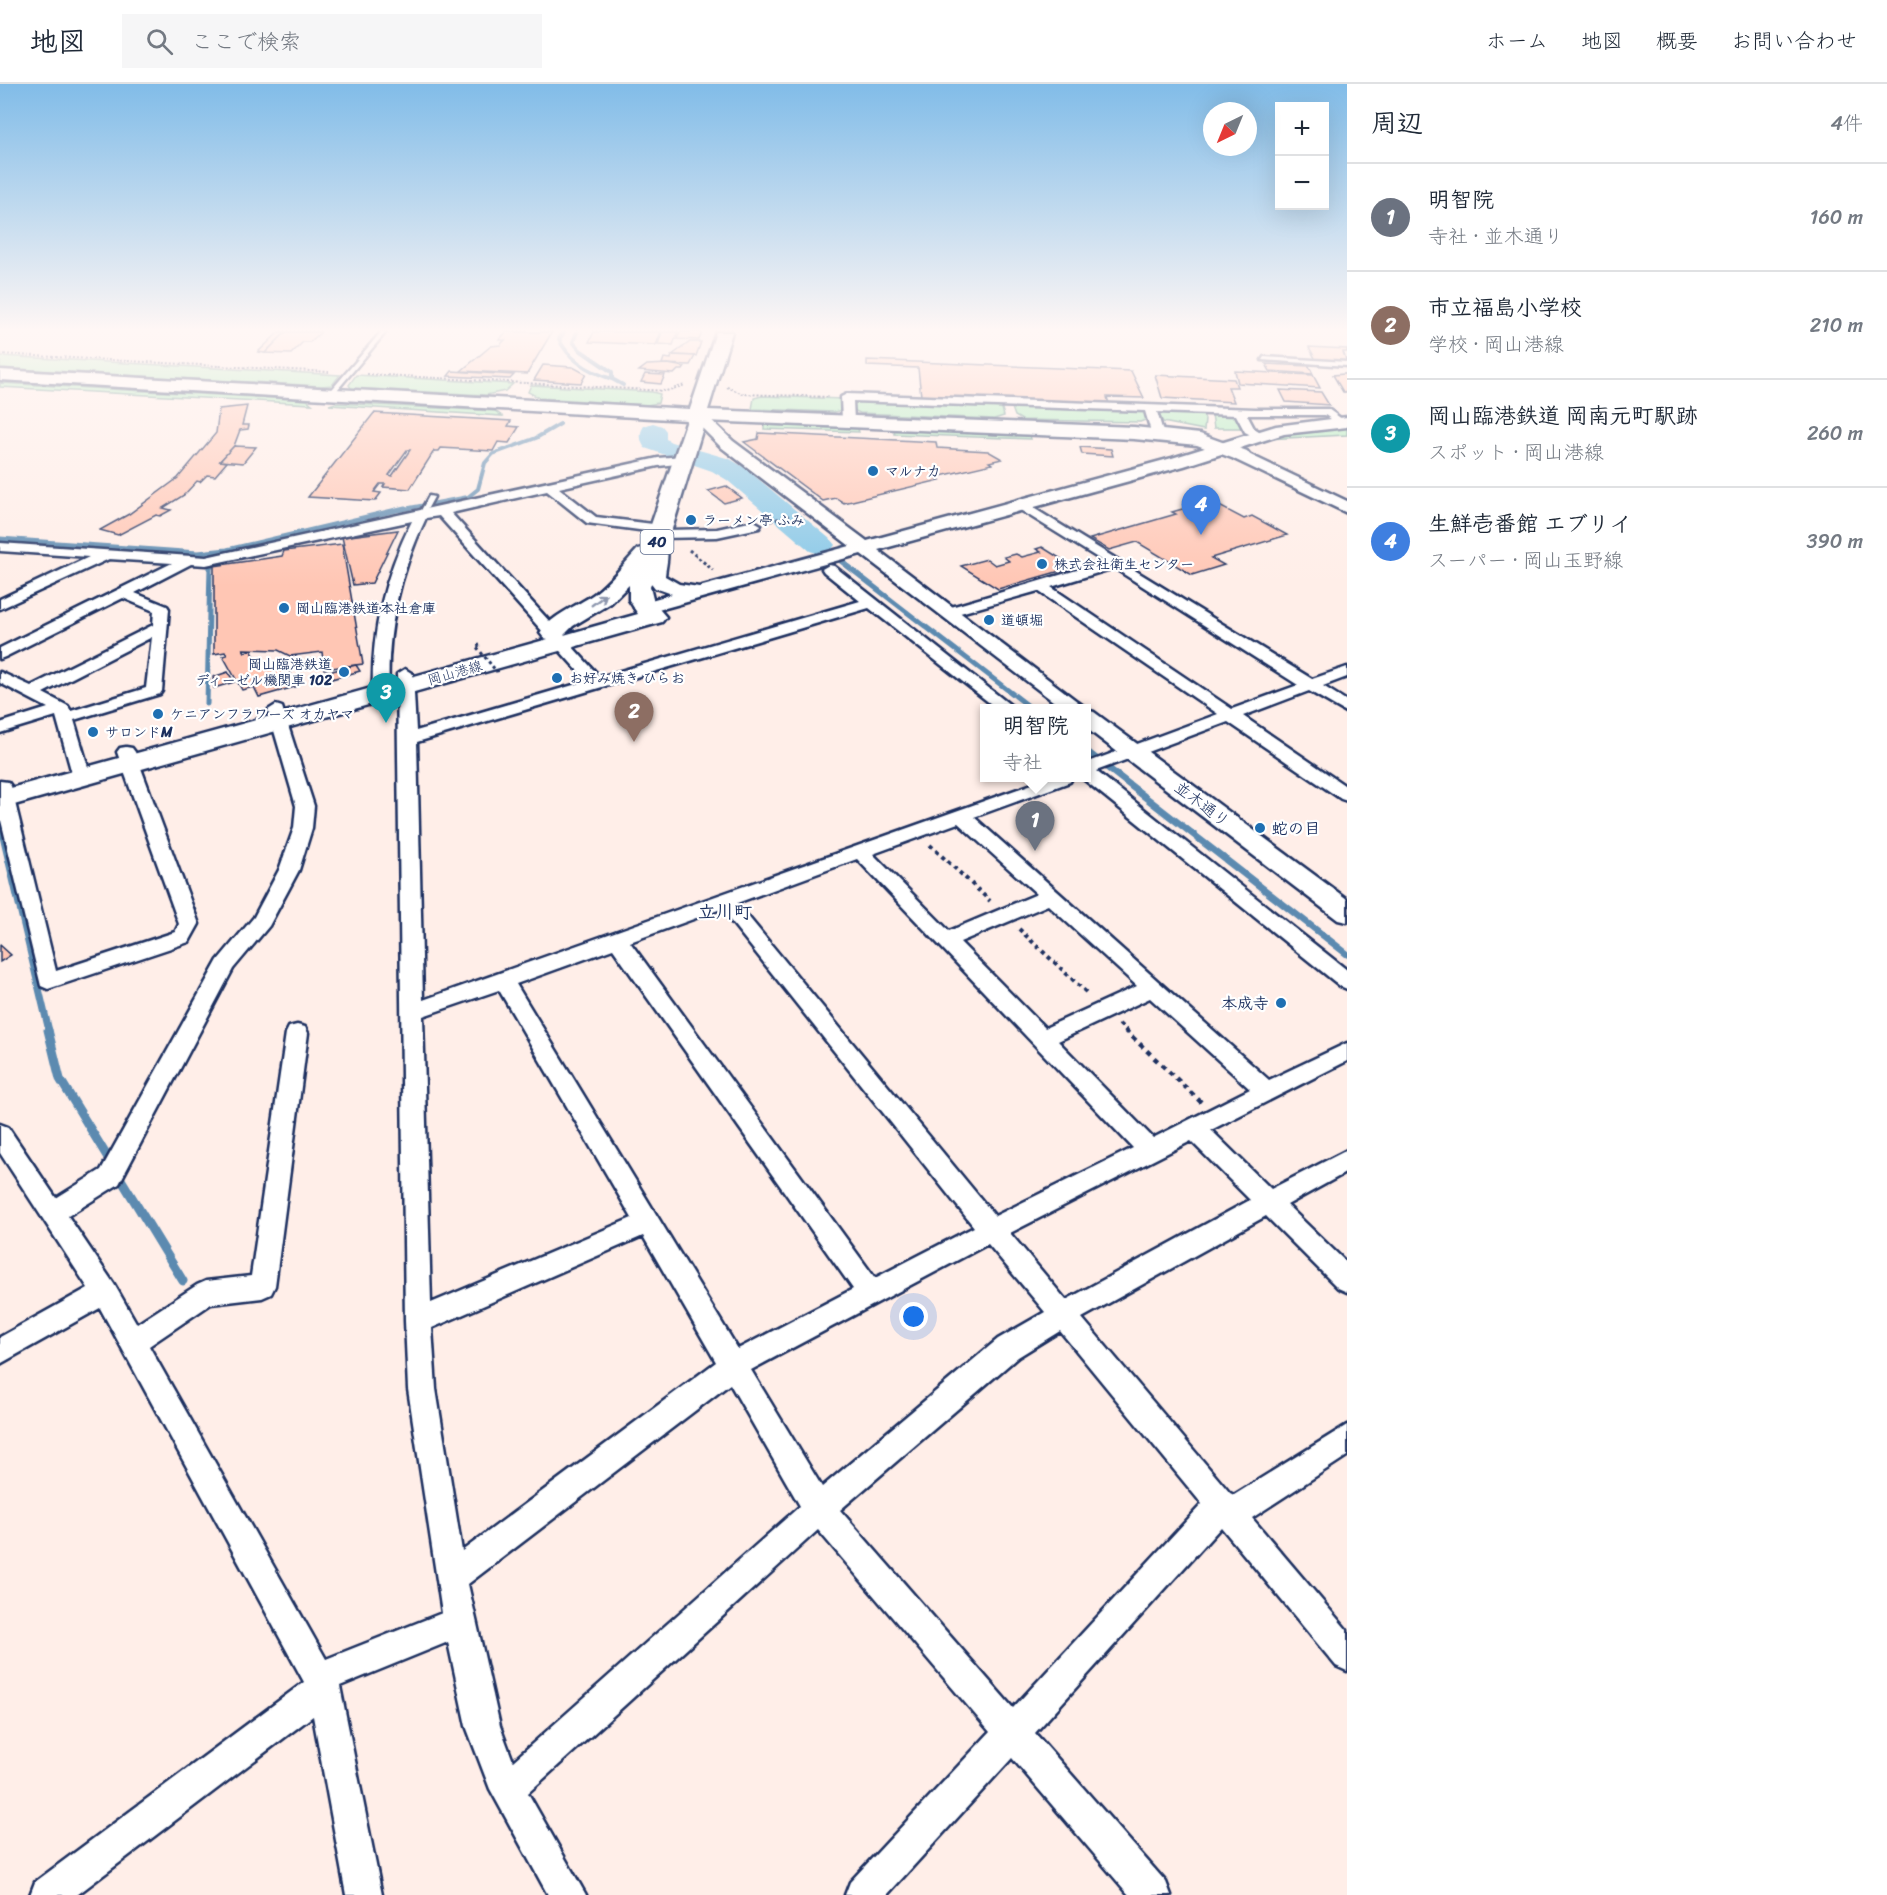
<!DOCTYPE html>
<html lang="ja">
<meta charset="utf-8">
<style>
body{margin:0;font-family:Sriracha,"Klee One",sans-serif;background:#f6f6f7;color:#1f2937}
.controls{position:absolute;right:18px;top:18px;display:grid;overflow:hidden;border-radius:0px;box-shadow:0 6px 24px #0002}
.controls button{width:54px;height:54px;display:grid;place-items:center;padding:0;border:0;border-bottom:2px solid #e0e1e3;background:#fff;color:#1f2937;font:30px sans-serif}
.compass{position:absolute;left:1203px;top:18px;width:54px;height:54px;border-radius:50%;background:#fff;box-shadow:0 6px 24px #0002;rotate:223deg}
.you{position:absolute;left:914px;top:1233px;width:21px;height:21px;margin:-15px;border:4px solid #fff;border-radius:50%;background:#1a73e8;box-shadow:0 0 0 9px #1a73e833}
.badge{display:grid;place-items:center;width:39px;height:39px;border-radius:50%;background:#2563eb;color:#fff;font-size:20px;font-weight:700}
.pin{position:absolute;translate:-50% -50px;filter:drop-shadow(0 2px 3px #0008)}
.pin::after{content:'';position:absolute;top:32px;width:21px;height:18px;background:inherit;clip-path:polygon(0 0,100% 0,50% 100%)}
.popup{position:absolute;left:980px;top:620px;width:111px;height:78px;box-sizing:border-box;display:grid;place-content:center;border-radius:0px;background:#fff;filter:drop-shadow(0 2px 4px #0005);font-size:20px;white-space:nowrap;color:#747a83}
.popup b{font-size:22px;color:#1f2937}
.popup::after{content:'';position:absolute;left:50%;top:100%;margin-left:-12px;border:12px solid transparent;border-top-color:#fff}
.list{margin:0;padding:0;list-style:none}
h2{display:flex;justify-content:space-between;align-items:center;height:78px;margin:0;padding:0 24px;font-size:26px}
h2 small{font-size:20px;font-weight:400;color:#747a83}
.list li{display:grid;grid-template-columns:39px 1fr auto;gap:18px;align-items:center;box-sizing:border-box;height:108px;padding:0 24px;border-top:2px solid #e0e1e3}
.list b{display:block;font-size:22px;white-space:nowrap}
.list p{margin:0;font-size:20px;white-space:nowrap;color:#747a83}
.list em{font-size:20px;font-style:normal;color:#747a83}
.icon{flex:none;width:33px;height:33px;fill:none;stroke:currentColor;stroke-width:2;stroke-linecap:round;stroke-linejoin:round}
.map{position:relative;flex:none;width:1347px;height:1811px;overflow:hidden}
header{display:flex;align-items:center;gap:36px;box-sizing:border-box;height:84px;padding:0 30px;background:#fff;border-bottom:2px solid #e0e1e3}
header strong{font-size:28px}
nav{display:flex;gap:33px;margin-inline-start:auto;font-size:21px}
.search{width:420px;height:54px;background:#f6f6f7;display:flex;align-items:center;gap:15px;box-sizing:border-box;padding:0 21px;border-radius:0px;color:#747a83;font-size:22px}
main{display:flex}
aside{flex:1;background:#fff}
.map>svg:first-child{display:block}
.green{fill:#a5ecb9;stroke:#608e8c;stroke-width:1.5}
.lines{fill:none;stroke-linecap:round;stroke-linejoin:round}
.stream-far3{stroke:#5b8ab0;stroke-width:4}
.stream-far2{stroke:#5b8ab0;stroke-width:5}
.stream-far1{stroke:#5b8ab0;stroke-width:7}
.stream{stroke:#5b8ab0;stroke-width:9}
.river{fill:#86c7e7;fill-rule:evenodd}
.building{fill:#ffc6b4;stroke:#1b2f5e;stroke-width:1.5;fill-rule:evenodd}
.lane-casing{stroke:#1b2f5e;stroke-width:5}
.street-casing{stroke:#1b2f5e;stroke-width:5}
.secondary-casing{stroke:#1b2f5e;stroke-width:5}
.primary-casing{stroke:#1b2f5e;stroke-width:5}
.path-far3{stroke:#1b2f5e;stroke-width:2;stroke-dasharray:2 2;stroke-linecap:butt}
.path-far2{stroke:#1b2f5e;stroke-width:3;stroke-dasharray:3 3;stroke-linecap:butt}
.path-far1{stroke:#1b2f5e;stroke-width:4;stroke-dasharray:4 4;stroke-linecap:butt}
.path{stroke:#1b2f5e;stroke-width:4.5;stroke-dasharray:5 5;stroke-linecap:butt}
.lane{fill:#fff;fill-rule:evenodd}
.street{fill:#fff;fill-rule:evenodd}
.secondary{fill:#fff;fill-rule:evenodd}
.primary{fill:#fff;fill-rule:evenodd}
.path-bridge{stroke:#1b2f5e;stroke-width:3;stroke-dasharray:3 3;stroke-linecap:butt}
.oneway{stroke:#8d97ae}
.poi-dot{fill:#1f6fb2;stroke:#fff;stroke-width:2}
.labels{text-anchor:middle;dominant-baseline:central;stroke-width:4.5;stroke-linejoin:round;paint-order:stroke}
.far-poi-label{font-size:14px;font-weight:bold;fill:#1b2f5e;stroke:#fff;text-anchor:start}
.far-street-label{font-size:14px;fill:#1b2f5e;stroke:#fff}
.shield{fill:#fff;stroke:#5f6d8e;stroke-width:1.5}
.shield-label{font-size:15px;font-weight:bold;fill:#1b2f5e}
.street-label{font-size:16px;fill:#1b2f5e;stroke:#fff}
.poi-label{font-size:16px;font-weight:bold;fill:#1b2f5e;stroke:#fff;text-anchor:start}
.neighbourhood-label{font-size:18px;font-weight:bold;fill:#1b2f5e;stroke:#fff}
</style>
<header>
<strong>地図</strong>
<div class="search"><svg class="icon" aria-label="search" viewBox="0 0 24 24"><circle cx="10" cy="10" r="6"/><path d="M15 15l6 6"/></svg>ここで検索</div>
<nav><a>ホーム</a><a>地図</a><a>概要</a><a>お問い合わせ</a></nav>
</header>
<main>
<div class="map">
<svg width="1347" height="1811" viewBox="0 0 1347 1811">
<rect width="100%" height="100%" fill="#ffeee8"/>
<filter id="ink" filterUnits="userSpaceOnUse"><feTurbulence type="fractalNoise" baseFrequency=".0167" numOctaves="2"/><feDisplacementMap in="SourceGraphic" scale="12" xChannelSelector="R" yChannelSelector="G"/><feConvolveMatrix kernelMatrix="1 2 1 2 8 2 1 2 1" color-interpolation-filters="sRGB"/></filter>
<g filter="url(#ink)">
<g class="green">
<path d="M0,272L340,291L332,301L321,302L0,284Z"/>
<path d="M356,291L513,300L505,307L486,311L351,304L349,301Z"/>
<path d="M0,299L307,316L312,320L0,303Z"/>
<path d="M531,301L652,308L660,310L658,319L647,321L540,314L528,308Z"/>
<path d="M762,312L843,315L842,326L834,328L752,325L754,314Z"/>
<path d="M853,316L1001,321L1004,332L994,335L860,329L853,326Z"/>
<path d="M336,319L495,327L502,332L329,321Z"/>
<path d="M1011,321L1146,326L1148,335L1140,338L1022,336L1015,332Z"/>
<path d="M1156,326L1202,328L1205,335L1204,346L1163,338Z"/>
<path d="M1215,329L1235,331L1242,344H1214L1212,330Z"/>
<path d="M764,341L858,345L859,348L764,345Z"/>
<path d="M1347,344V351L1265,355L1302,346Z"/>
<path d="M894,346L1030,352L1031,355L894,350Z"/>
</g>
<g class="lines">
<g class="stream-far3">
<path d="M564,248L559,255C569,277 590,288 612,295"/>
<path d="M577,248L573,258L580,266L612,288V295L623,301"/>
<path d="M399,426L468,413L478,405L485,379L493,370L536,354L560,340"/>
</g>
<g class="stream-far2">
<path d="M0,455L198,469L227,466L405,424"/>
<path d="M820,461L1031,624"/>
<path d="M207,620L210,482L219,479L216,470"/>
</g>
<g class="stream-far1">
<path d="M1086,667L1347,870"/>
<path d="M0,740L49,947"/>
</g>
<path class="stream" d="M48,946L60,995L183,1197"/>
<path class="river" d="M653,339L662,342L666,347V355L671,358L730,375L745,384L830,455L835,461L830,467L820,470L810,467L727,396L712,387L645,364C640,357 639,349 644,342Z"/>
</g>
<g class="building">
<path d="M279,248H286L265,269L258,268Z"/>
<path d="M286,248H321L310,258H303L291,270L265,269Z"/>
<path d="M506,248H552L527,290L461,287L491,262L500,261L505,256H499Z"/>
<path d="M594,248H661L656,261L589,258Z"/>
<path d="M662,248H678L673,261L658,260Z"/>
<path d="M680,248H702L699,256L677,255Z"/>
<path d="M690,258H701L696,272L672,271Z"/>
<path d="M1309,263L1347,265V268H1343L1347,278L1316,276Z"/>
<path d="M672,271L695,272L690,281L662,280L664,274L671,275Z"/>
<path d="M867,276L1131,287L1144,314L1107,313L1109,320L921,312L918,284L867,282Z"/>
<path d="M668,280L685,283L683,286H678L674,290L639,287L647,281Z"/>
<path d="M1266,280L1309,282L1313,290L1270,287Z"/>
<path d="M543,281L573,283L586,290L581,299L534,296Z"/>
<path d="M452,287L514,291L510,295L448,292Z"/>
<path d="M1235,287L1313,291L1320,304L1238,299Z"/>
<path d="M645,290L665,291L661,300L641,298Z"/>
<path d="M1344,290H1347V308H1343L1333,291Z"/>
<path d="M1155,291L1234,295L1237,303H1228L1234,318L1162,314Z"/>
<path d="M1280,306L1321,308L1329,321L1286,318Z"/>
<path d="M247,322L242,341H249L248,345L240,346L234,362L220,377L227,378L215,392L207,391L200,398L197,397L184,411L163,424L171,426L160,432L156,431L118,451L100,446L129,430L178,394L216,349L219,325Z"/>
<path d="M374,329L511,337L508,342L519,343L509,359L498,358L493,367L441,364L439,367H434L410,405L383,403L385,400H380L374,408L381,409L375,417L308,413ZM407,366H410L392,392L389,391Z"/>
<path d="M759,349L936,358L937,364L988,367L1002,375L989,378L992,380L936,393L940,396L844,419L836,414L823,417L744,358L758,355Z"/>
<path d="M234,362L256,363L243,379L220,377Z"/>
<path d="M1080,363L1111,365L1113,372L1082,370Z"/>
<path d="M726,402L742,414L724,419L708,407Z"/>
<path d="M1210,417L1244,435L1252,432L1287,451L1211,474L1224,481L1192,491L1137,458L1109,466L1090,455L1176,430L1172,428Z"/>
<path d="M398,446L372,499L353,501L342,453Z"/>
<path d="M342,460L363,580L324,585L322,568L290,572L278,566L243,565L245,568L251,566L262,585L284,579L298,602L259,613L254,603L242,606L223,572L227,571L225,568L214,570V482L282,472L284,467Z"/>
<path d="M1042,463L1074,483L998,505L961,482L987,475L995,481L1009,477L1004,473L1016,470L1022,473L1041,468L1036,465Z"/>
<path d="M356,581L360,587L328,596L324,589Z"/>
<path d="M228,588L234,598L214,604L213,593Z"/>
<path d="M0,861L11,871L0,878Z"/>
</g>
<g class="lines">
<g class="lane-casing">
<g id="lane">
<path d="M381,248H386L332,312H328V310Z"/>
<path d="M1264,273L1347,278V282L1262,276Z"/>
<path d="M429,412L434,413L423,433H419L418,432Z"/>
</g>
</g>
<g class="street-casing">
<g id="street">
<path d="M847,310L1255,325H1328L1346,338L1340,341L1325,331H1247L1254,344L1267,352L1261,356L1245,348L1236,331L1157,328L1164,351L1158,355L1152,351L1145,327L853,317L854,337L848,340L842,337L841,313Z"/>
<path d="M683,372L687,373V379L658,382L559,404L596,433L661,441L666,442L667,446L717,445L754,437L761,441L759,444L717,453L659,454L654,453V448L587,439L547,407L451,429L600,593L860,517L824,488L822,485L829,481L834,482L1014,624H996L869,524L417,658L423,916L1049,694H1072L1070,698L974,733L1269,996L1347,959V977L1211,1046L1271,1105L1347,1066V1088L1287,1121L1347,1179V1208L1338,1204L1266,1132L1082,1234L1230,1409L1234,1411L1347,1341V1372L1252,1434L1347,1546V1587L1336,1582L1221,1443L1035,1649L1166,1798L1171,1811H1129L1012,1674L887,1811H845L850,1798L990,1648L818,1446L528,1709L586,1811H548L490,1705L466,1642L448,1558L340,1602L382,1811H346L313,1632L77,1811H30L35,1798L304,1598L100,1224L0,1280V1253L88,1204L0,1069V1040L8,1043L56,1114L101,1086L218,876L254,833L279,786L294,744L296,722L268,626L276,621L282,623L314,722L312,744L299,786L269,842L233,885L119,1100L68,1132L114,1200L137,1240L197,1201L206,1197L251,1192L286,949L289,943L297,941L305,943L308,949L275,1202L271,1210L262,1214L211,1220L149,1262L326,1575L442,1529L408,1305L405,1237L397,590L405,585L413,590L416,647L587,597L439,432L426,434C399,491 386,547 389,610L381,615L373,610C371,548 384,493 412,437L206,481L191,480L135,509L167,522L169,525L162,607L160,610L74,636L91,693L88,697H76L73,693L56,632L0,649V639L48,624L0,599V588L31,602L153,541L154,527L123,514L5,573L0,575V564L172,479L109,475L0,525V515L89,473L0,467V459L206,473L658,374ZM152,553L146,604L71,627L68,622L43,609ZM958,739L1037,810L949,847L873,770ZM857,775L1133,1064L995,1132L737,819ZM1048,821L1137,902L1045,944L960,858ZM721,825L974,1143L875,1194L630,858ZM613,865L853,1205L738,1265L516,900ZM499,906L632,1134L431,1219L423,932ZM1150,914L1250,1005L1153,1054L1058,957ZM1191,1057L1250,1116L1066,1216L1010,1149ZM643,1152L716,1278L462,1467L436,1305L432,1244ZM988,1160L1045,1228L998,1255L822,1403L751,1286ZM1060,1247L1202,1420L1013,1624L840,1426L1018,1273ZM730,1300L800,1422L513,1677L500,1642L468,1500Z"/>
<path d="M1022,417L1312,595L1347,583V593L1323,602L1347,617V629L1309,607L1243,632L1347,703V717L1341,715L1228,638L1096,687L1347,886V905L1340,902L1082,694H1086V679L1218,630L1038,507L946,533L939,529L941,526L1104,478L1017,424L1015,421ZM1114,484L1298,601L1232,625L1051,503Z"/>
<path d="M126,663L132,664L135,668L199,840L189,858L48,905L41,902L0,732V697L8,698L11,702L56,887L175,848L179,840L117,668L120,664Z"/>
</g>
</g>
<g class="secondary-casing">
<g id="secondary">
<path d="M697,326L703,328L733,357L867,457L1172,374L1276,342L1347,333V343L1284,350L1184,382L878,466L1086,624H1062L861,470L651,528H637L634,524L637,520L672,510L655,504L645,491L651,475L647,460L649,456H663C671,469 666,479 665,492L679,500L699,503L850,462L721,363L689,331Z"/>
<path d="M1240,366L1347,417V429L1234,375L1232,371Z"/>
<path d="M1086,626L1094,628L1347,815V838L1338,836L1086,644Z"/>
</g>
</g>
<g class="primary-casing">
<path id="primary" d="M716,248H732L708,326L1134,343L1200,350L1247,367L1250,371L1247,375L1240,377L1197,361L1134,355L705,337L672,445L650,503L654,519L666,533L662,538L0,725V707L548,555L544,554L540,549C553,530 576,523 594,510C610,498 624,480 638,465L643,464L687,336L0,296V286L690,325ZM629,501V516L638,530L564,551L573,542L611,519Z"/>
</g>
<g class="path-far3">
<path d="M0,270L329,288"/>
<path d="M367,290L666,307L685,301"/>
<path d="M727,303L743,310L829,313"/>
</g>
<g class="path-far2">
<path d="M770,437L789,432"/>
<path d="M689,466L713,486"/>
</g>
<g class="path-far1">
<path d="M930,761L990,817"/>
<path d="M1019,845L1088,910"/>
<path d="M1119,940L1127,947"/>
</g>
<path class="path" d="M1125,946L1201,1018"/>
<use href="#lane" class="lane"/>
<use href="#street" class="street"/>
<use href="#secondary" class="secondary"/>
<use href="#primary" class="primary"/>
<path class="path-bridge" d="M480,561L476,562L496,587L501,586"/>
</g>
<defs><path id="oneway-shaft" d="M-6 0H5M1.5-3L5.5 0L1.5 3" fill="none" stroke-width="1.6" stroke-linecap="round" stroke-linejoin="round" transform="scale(1.5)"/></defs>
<use class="oneway" href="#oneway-shaft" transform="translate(599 516) rotate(-36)"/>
</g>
<linearGradient id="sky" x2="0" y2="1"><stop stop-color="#81bce8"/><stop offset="0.49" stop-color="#fff7f5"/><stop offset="1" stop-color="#fff7f5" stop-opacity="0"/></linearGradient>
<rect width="1347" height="502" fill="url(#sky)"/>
<g class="poi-dot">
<circle cx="873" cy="387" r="6"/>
<circle cx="691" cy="436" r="6"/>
<circle cx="1042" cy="480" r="6"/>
<circle cx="284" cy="524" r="6"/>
<circle cx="989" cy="536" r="6"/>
<circle cx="344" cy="588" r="6"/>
<circle cx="557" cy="594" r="6"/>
<circle cx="158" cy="630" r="6"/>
<circle cx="93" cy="648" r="6"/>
<circle cx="1260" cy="744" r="6"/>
<circle cx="1281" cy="919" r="6"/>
</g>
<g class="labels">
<g class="far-poi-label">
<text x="885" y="387">マルナカ</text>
<text x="703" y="436">ラーメン亭 ふみ</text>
<text x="1054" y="480">株式会社衛生センター</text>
<text x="296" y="524">岡山臨港鉄道本社倉庫</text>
<text x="1001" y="536">道頓堀</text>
<text x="332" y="580" text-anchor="end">岡山臨港鉄道<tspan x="332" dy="16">ディーゼル機関車 102</tspan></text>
<text x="569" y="594">お好み焼き ひらお</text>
<text x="170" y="630">ケニアンフラワーズ オカヤマ</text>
<text x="105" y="648">サロンドM</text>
</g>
<g class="far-street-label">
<text transform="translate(455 589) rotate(-16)">岡山港線</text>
</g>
<rect class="shield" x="640.5" y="446" width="33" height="24" rx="4.5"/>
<g class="shield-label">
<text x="657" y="458">40</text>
</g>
<g class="street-label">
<text transform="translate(1202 720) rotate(37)">並木通り</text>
</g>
<g class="poi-label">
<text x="1272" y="744">蛇の目</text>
<text x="1269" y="919" text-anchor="end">本成寺</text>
</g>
<g class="neighbourhood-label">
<text x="725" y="828">立川町</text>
</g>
</g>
</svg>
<div class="controls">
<button>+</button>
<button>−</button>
</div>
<svg class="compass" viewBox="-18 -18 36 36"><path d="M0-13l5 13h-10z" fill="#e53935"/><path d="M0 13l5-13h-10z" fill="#747a83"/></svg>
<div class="you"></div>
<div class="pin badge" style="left:1035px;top:767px;background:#6b7280">1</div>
<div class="popup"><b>明智院</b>寺社</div>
<div class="pin badge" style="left:634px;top:658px;background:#8d6e63">2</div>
<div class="pin badge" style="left:386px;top:639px;background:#0f9aa8">3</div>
<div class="pin badge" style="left:1201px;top:451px;background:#3f7fe0">4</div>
</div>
<aside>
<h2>周辺<small>4件</small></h2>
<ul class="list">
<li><span class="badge" style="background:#6b7280">1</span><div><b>明智院</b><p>寺社 · 並木通り</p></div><em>160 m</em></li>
<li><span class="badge" style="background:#8d6e63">2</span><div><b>市立福島小学校</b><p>学校 · 岡山港線</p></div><em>210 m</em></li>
<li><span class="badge" style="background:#0f9aa8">3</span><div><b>岡山臨港鉄道 岡南元町駅跡</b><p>スポット · 岡山港線</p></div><em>260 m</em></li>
<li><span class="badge" style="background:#3f7fe0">4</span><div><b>生鮮壱番館 エブリイ</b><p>スーパー · 岡山玉野線</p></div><em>390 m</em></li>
</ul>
</aside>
</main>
